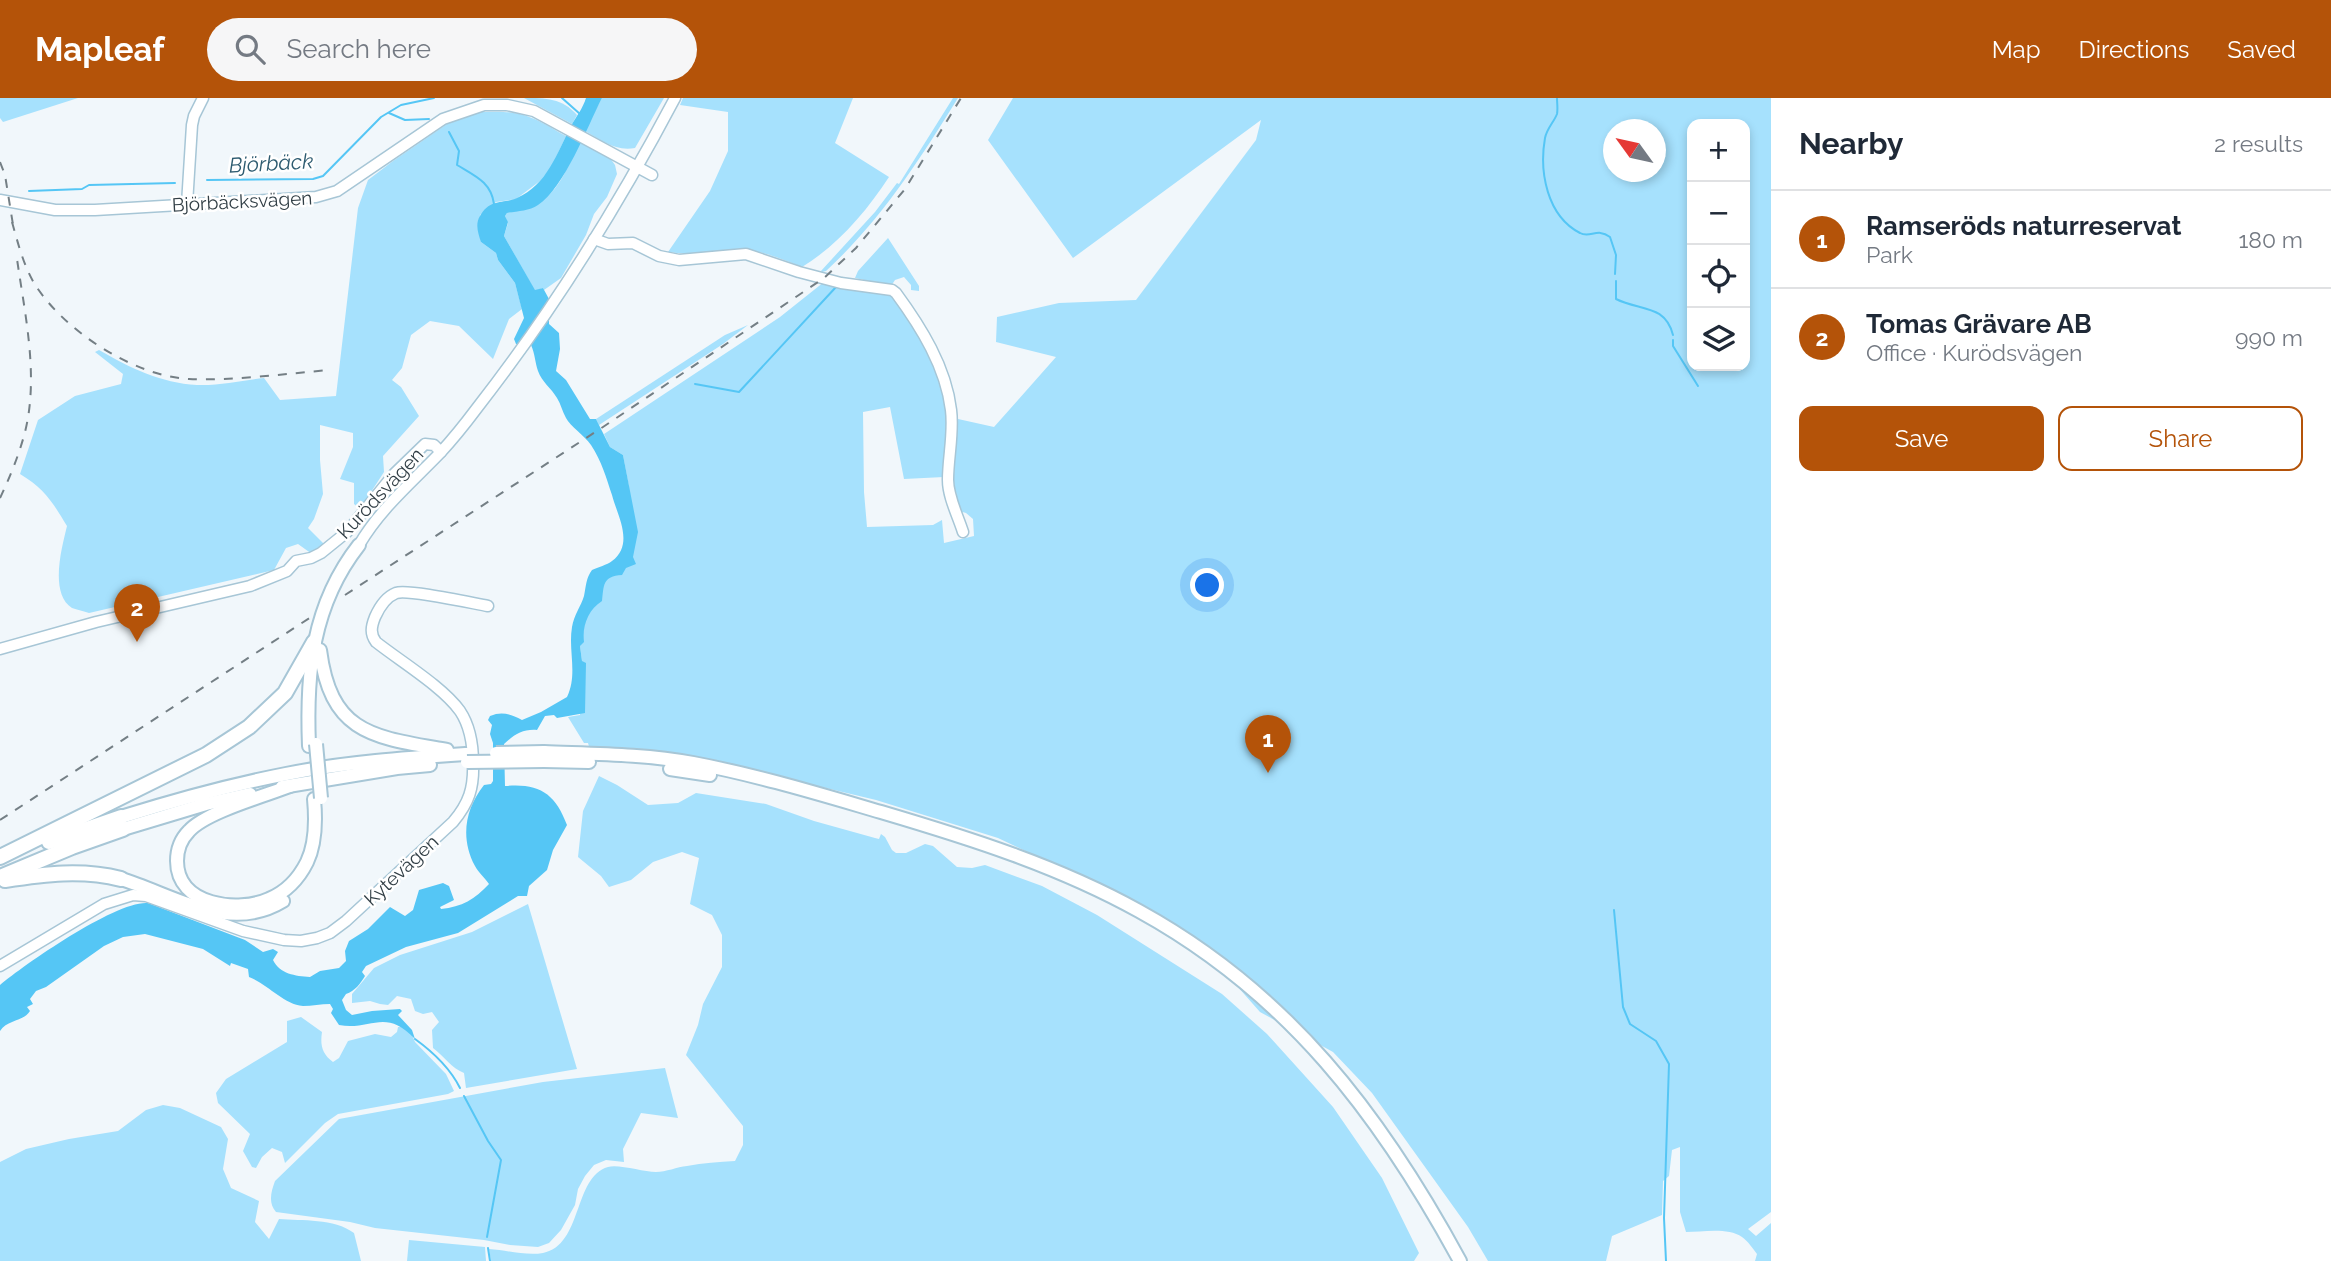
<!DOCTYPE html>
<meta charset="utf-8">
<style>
body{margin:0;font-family:Raleway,sans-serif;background:#f6f6f7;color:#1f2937}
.controls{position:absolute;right:21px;top:21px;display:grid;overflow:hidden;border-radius:14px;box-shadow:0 4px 10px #0003}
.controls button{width:63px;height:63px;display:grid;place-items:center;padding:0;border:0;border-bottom:2px solid #e0e1e3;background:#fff;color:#1f2937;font:35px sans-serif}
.compass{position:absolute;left:1603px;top:21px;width:63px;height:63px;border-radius:50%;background:#fff;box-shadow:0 4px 10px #0003;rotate:303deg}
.you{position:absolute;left:1208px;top:488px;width:24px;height:24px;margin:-18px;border:5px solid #fff;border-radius:50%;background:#1a73e8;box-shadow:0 0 0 10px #1a73e833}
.badge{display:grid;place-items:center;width:46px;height:46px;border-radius:50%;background:#b45309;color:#fff;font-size:23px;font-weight:700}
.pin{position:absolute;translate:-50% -58px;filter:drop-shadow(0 2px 4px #0008)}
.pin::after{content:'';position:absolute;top:37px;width:24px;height:21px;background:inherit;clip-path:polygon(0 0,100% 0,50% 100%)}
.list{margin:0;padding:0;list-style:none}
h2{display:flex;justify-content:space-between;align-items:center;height:91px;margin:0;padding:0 28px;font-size:30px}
h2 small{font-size:23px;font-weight:400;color:#747a83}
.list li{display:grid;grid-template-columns:46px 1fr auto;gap:21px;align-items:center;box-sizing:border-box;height:98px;padding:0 28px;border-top:2px solid #e0e1e3}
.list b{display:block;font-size:26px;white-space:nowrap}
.list p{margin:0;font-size:23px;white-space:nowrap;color:#747a83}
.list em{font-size:23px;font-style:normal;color:#747a83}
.actions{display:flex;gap:14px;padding:21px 28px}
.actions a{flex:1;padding:16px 0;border:2px solid #b45309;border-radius:14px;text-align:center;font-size:24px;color:#b45309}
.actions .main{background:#b45309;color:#fff}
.icon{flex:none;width:38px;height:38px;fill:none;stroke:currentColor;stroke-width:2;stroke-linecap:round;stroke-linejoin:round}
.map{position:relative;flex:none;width:1771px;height:1163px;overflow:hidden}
header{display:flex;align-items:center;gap:42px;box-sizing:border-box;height:98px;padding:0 35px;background:#b45309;color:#fff}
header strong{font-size:33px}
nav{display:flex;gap:38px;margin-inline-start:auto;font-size:24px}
.search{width:490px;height:63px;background:#f6f6f7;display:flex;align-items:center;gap:18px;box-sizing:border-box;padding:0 24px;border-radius:38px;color:#747a83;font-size:26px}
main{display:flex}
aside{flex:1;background:#fff}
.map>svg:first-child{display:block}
.green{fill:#a6e1fd;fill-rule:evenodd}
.water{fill:#55c6f5}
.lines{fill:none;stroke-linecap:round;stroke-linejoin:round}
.stream{stroke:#55c6f5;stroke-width:2}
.minor-casing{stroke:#a7c6d6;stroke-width:13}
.major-casing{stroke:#a7c6d6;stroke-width:16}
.highway-casing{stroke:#a7c6d6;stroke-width:18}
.minor{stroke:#fff;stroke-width:10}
.major{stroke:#fff;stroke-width:12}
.highway{stroke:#fff;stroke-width:14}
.rail{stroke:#747f85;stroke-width:2;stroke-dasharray:9 9;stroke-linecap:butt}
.major-bridge-casing{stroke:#a7c6d6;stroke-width:16;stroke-linecap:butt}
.major-bridge{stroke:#fff;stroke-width:12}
.labels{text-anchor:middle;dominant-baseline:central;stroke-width:5;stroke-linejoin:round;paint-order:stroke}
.street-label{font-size:19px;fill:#313e45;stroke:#fff}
.water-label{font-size:21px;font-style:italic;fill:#2d5b70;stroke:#fff}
</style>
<header>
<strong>Mapleaf</strong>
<div class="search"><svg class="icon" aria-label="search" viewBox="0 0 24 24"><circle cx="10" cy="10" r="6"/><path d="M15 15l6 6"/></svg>Search here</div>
<nav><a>Map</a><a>Directions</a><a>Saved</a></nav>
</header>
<main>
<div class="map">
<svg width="1771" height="1163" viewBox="0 0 1771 1163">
<rect width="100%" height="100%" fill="#f1f7fb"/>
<g class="green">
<path d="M0,0H78L3,24L0,20Z"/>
<path d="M524,0C546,0 562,0 577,17L572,26Z"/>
<path d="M602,0H664L635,50C616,54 601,42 585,33Z"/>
<path d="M683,0H853L835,45L889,79C866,114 838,147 802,169C784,162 764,153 744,152C717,151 696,158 668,154L710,93L728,53V14L680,7Z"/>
<path d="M953,0H958C918,64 882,121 826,173L822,174L821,173L875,114L897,85L899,86Z"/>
<path d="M1013,0H1771V1114L1748,1131L1756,1138L1771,1125V1163H1755L1757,1156C1753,1151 1748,1143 1742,1139C1728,1129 1702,1134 1686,1134L1680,1114V1049L1672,1052L1669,1078L1663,1083L1662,1117L1612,1138L1606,1163H1488L1468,1129L1372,995L1333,954L1260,914L1222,871L1117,797L998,740L876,702L763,675L590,652L588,645H584L568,619L580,617L582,563L580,548L584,526L600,486L623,466L629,389L623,357L610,349L604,336L780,219L824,184L892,196L921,243L946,295L949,348L944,379L904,381L890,309L863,314L864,394L867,429L933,427L942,422L944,445L974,438L973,421L966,415L959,413L956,394L951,388L958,321L994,329L1056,259L996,244L997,219L1059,205L1136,202L1256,42L1261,22L1073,160L988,42ZM1692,26H1745V268H1692ZM1614,32H1656V74H1614Z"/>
<path d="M482,14C523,12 531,18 566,38L551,70L540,83L516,101L496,104L480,117L481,144L496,155L498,162L515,185L522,211L509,221L493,261L459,228L430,223L411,237L402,270L392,282L401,289L419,318L383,358L384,374L360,411L354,406V385L340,381L353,349V335L320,327V362L323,396L314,421L308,430L324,446L312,456L298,446L286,450L274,472L89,515C84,513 77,512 72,510C49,495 62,449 67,428C53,405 45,391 20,376L38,322L75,298L121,286L123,276L95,254L99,252C130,270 161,285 197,287C219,288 242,282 264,280L280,302L336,298L358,110L368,82L393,63L447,26L462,19Z"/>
<path d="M580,44L610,60L615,67L617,76L607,99L594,116L586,137L561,180L544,192L543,190L535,193L504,138L508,125L505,118L507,115C556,106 560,84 580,44Z"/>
<path d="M888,140L919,188V193L911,192V187L904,179L895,182L891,188L855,180L858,173Z"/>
<path d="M748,227L723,246L599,327L596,321L725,237Z"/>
<path d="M599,678L617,687L648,707L678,705L696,695L766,706L814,723L875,740L879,741L881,736L885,739L892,752L896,755H906L925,746L933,748L957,769L972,770L985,767L1042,788L1097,817L1222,896L1267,936L1333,1009L1382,1080L1419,1155L1414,1163H491L489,1151C506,1152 526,1158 543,1155C583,1147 573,1079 608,1069C619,1066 643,1074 656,1074C666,1074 677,1069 687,1068C703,1065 719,1064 735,1063L743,1047V1028L686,957L698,927L703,906L722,869V837L712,817L690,806L699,760L682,754L653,764L631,782L609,789L601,778L578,759L583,713Z"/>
<path d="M528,806L577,971L466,990L464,975C451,970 445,959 433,950L432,932L439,924L432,914L423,916L415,913L411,901L397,898L388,907L380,906L370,903L352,905V896L374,870L400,857L472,834Z"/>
<path d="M301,919L322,934C320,947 322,956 333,964L339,960L348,943L375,936L391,939L397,934L398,929H403L412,937L415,944L446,976L454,993L448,996L338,1016L325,1025L285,1065L282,1054L272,1050L262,1059L256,1070L252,1069L243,1053L250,1036L218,1005L216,995L226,981L287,944V923Z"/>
<path d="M665,970L678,1020L641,1015L623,1051L624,1064L606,1062L594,1067L585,1078L578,1091L575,1107L561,1132L549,1145L538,1149L510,1147L484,1142L375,1130L350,1124L276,1114C268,1105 271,1094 275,1083L339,1021L543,984Z"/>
<path d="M163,1007L180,1010L221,1029L228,1041L223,1071L231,1090L259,1103L255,1124L269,1141L279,1121C302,1123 334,1120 354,1135L361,1163H0V1064L26,1051L69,1041L118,1033L146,1012Z"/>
<path d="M409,1142L485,1149L486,1163H407Z"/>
</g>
<path class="water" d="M586,0H602C587,29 565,89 538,107C529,113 518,113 507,115L505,118L508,124L504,138L535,192L543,190L549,201V226L559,235L560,251L556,273L566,282L590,321H596L610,349L623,357L638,434L633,459L636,466L626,470L622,477C602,478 604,488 602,503C588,512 582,528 584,544L580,548L582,563L586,565L585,615L557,620L554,617L545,618L537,632C523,631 515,636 504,646L505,688C539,685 555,695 567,727L553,752L547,772L529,788L527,798H518L458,835L406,849L366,868L362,874L365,878C360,886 355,893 346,896L342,902L346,912L352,917L372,913L400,911L402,913L398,917L412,932L415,941C385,909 371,933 339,927L331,915L333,911L330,906C321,906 312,908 303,908C283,906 268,886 249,879L248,871L231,865L230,868L203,851L145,836L123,839L104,848L46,889L36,893L30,901L33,906L27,909L30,913C23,924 8,921 0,933V887C25,866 117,802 148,805L245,842L263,854L273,851L278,854L273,862C280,876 295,878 310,879L320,873L339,870L346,863L345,853L349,843L368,831L390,809L405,818L413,812L419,792L443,785L449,788L454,802L440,809L441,811C462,809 475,801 489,786C485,780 478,774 475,768C460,740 465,711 484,687L491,686L493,683V645L490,636L492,627L488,622L490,618C502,613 510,616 522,622L541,614L567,599C578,576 568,553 572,529C574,517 581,508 584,498C586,488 586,480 592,472C598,469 607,467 612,463C635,446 617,417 612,397C606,379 602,364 591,347C584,337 570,328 566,320C562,313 561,306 557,300C551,290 542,284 538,273C535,264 535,256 531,247L516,246L514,241L524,220L515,185L498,162L496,155L481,144C478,135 475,126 480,118C490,100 503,106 517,100C547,87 557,55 571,28C576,19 583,10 586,0Z"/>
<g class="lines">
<g class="stream">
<path d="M562,0L580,16"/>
<path d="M1557,0C1557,5 1558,11 1557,16C1554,24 1547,30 1545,40C1539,74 1547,118 1580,135C1590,141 1597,129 1610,139L1616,157L1615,176"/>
<path d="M389,15L405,22L429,21"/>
<path d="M449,34L459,53L457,67C475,78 491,84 494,106"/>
<path d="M207,82L313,81L323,78L381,19L401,7L434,0"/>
<path d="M29,93L82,91L89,87L175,85"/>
<path d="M1616,183V201C1640,213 1665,206 1673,237"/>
<path d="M1673,242V248L1698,288"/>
<path d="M695,286L739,294L836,189"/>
<path d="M1614,812L1623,909L1630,926L1656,943L1669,966L1664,1120L1666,1163"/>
<path d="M415,941C433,954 450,970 460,990"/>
<path d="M464,998L488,1043L501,1062L487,1139"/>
<path d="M488,1150L490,1163"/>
</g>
<g class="minor-casing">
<g id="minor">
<path d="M0,102L55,112H95L316,99L337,93L443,21L484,7H507L534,13L652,77"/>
<path d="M187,106L192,27L194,18L203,0"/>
<path d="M594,141L608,146L633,145L659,158L679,162L746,156L799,174L841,185L892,192L896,195C921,229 946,269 951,312C954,335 948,359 948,382C948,399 958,418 963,434"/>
<path d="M359,447C380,411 411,385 440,355C453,341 465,326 477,310C552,214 618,108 675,0"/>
<path d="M0,551L96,524L250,488L287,473L296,463L311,460L321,455L347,434L394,376L425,346L434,347L441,354"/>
<path d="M0,868L104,806L133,797L146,798L243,833L284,842L301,843L317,840L330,835L346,823L453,724C469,705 474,690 473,665C473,647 470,628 460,613C443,589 400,563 376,544C370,536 371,529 375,519C379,510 386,499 396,495C408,491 471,505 488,508"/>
</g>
</g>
<g class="major-casing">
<g id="major">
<path d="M320,552C331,637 374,639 447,652"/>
<path d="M309,648C306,575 312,507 359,447"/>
<path d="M544,654C594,656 645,656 693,665C757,677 819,696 881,714C969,740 1058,768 1139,813C1288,895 1380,1016 1460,1163"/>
<path d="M544,663L589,664"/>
<path d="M670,671L710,677"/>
<path d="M290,688C264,698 206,714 189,733C181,741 177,752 177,763C177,808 238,815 269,801C286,794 299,780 307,764C316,745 316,722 314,701"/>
<path d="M282,689L397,670L430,667"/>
<path d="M121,719C175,702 230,687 286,676C346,664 407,660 467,656"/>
<path d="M123,731L206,706L250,696"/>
<path d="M121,781C174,797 229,836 283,803"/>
</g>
</g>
<g class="highway-casing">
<g id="highway">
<path d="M49,744L121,719"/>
<path d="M0,759L206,657L249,629L285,595L314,544"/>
<path d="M0,779L72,749L123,731"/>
<path d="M5,782C45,776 81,771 121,781"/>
</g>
</g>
<use href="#minor" class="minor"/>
<use href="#major" class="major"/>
<use href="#highway" class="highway"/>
<g class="rail">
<path d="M0,64L5,77L14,133"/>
<path d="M12,124C18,145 23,166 34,185C63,232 133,278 189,281C231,283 285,276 328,272"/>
<path d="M0,400C10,379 19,357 25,334C39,278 25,217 17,161"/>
<path d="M345,497L603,329L824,180L856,150L905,91L961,0"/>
<path d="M0,722L311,519"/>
</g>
<g class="major-bridge-casing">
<g id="major-bridge">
<path d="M316,646L321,700"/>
<path d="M496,655L544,654"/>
<path d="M467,664L544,663"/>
</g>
</g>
<use href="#major-bridge" class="major-bridge"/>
</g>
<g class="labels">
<g class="street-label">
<text transform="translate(242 103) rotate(-3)">Björbäcksvägen</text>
<text transform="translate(380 395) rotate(-47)">Kurödsvägen</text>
<text transform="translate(401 772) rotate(-43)">Kytevägen</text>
</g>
<g class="water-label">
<text transform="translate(271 65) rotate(-3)">Björbäck</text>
</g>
</g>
</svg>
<div class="controls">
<button>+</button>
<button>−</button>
<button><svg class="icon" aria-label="locate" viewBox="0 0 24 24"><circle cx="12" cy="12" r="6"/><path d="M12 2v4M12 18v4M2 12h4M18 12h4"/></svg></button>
<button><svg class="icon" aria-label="layers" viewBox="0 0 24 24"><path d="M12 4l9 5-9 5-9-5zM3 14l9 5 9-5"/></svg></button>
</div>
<svg class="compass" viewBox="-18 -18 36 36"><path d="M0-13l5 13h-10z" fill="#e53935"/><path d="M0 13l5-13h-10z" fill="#747a83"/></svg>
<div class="you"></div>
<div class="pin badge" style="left:1268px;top:675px">1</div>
<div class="pin badge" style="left:137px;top:544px">2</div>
</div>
<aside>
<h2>Nearby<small>2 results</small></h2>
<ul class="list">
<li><span class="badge">1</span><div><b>Ramseröds naturreservat</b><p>Park</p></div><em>180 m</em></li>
<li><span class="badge">2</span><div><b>Tomas Grävare AB</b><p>Office · Kurödsvägen</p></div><em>990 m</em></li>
</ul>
<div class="actions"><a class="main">Save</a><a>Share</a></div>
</aside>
</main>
